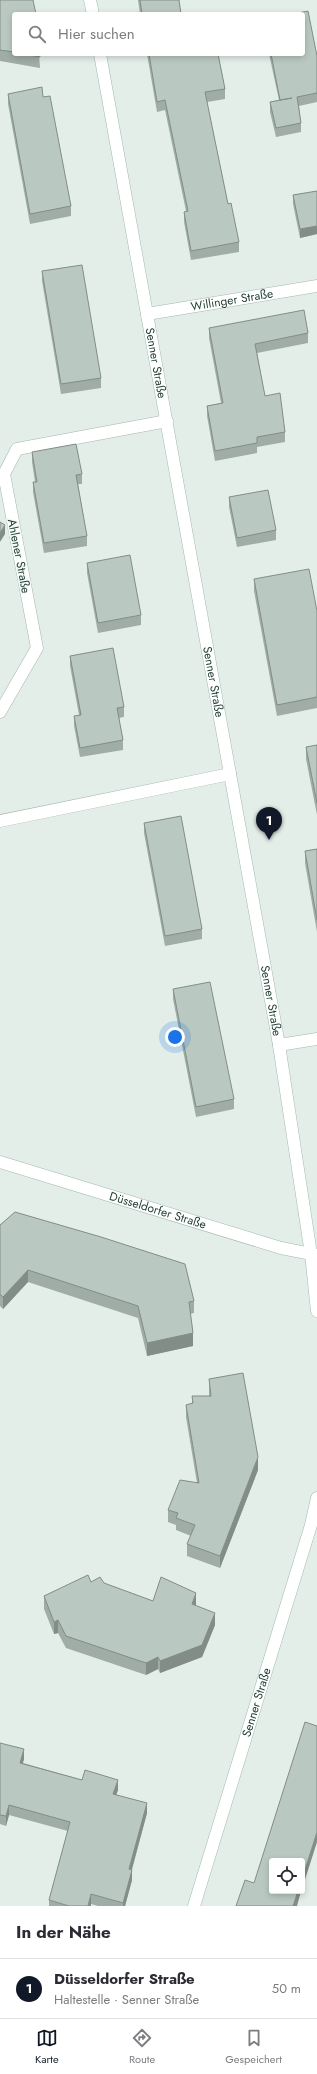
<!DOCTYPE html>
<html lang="de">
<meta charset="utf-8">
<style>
body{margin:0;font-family:Jost,sans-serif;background:#f2f2f3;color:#2b2b33}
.controls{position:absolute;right:12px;bottom:12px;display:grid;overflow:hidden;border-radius:4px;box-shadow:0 2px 6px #0003}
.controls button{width:36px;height:36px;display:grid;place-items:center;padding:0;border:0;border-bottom:1px solid #e1e1e2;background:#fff;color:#2b2b33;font:20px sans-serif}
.you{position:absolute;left:175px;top:1037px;width:14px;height:14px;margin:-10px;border:3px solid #fff;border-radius:50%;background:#1a73e8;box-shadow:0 0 0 6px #1a73e833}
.badge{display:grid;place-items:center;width:26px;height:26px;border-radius:50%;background:#111827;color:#fff;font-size:13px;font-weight:700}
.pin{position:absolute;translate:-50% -33px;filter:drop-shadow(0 1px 2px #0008)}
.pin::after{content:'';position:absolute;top:21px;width:14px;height:12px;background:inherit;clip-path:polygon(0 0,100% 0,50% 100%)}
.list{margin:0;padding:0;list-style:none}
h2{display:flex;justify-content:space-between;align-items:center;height:52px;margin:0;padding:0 16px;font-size:17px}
h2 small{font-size:13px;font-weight:400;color:#7c7c81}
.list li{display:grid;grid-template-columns:26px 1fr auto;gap:12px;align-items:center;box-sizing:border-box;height:60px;padding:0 16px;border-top:1px solid #e1e1e2}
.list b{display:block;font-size:15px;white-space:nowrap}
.list p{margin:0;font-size:13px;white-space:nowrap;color:#7c7c81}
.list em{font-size:13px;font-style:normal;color:#7c7c81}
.icon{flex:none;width:22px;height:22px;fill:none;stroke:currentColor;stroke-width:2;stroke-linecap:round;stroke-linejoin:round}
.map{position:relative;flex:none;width:317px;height:1906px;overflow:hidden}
.search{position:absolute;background:#fff;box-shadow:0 2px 6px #0003;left:12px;right:12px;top:12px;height:44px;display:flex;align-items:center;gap:10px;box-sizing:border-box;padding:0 14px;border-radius:4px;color:#7c7c81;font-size:15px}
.sheet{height:112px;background:#fff}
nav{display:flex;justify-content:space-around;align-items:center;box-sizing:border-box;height:56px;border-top:1px solid #e1e1e2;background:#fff;font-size:11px;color:#7c7c81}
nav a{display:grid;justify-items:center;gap:2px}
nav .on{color:#111827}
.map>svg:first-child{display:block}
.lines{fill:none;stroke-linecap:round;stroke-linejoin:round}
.street-casing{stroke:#a6b6b0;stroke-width:13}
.secondary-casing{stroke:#a2bab0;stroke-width:13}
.street{stroke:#fff;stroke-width:12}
.secondary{stroke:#fff;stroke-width:12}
.wall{fill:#9fada6}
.shaded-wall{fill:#828d87}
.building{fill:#b9c9c1;stroke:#828d87}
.labels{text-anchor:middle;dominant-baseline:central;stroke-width:3;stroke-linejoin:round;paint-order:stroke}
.street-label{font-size:12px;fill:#224036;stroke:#f5faf7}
</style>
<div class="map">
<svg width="317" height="1906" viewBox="0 0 317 1906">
<rect width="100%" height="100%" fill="#e4eee9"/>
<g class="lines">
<g class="street-casing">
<g id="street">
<path id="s1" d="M147,314L317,286"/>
<path d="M0,712L37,648L4,474L17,449L167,421"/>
<path d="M0,821L230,774"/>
<path d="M279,1045L317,1039"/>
<path id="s2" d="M0,1162L281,1248L317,1255"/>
</g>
</g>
<g class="secondary-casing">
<g id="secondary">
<path d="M90,0L93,14"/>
<path id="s3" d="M100,54L279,1045L311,1254L317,1311"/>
<path id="s4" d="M194,1906L311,1525L317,1498"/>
</g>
</g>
<use href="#street" class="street"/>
<use href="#secondary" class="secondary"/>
</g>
<g class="wall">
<path d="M0,0L14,14V54H39L40,68L0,61Z"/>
<path d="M138,0H179L181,14H140Z"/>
<path d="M147,54H218L225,89V99L207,102L228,204L239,242V252L191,260L184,222V212L186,211L165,110L157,112Z"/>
<path d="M269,54H303L317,56V102L299,106L301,123V132L276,137L270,112V102L279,100Z"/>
<path d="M8,94L43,97L71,206V216L30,224L8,104Z"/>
<path d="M317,191V234L300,238L293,204V195Z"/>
<path d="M42,271L101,378V388L61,394L42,281Z"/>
<path d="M209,328L308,333V343L257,353L265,396L285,432V442L257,447V453L215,461L207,416V406L221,403L209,338Z"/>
<path d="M32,452L82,474V484H78L87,536V546L44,553L33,492V482H35L32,462Z"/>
<path d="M229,497L276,530V540L237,547L229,507Z"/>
<path d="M87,563L141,615V625L98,633L87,573Z"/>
<path d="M254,579L317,611V708L277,716L254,591Z"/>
<path d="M70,656L124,707V717L119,718L123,740V750L80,757L74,726V716L79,715L70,666Z"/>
<path d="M317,745V815L306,759V747Z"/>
<path d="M144,823L202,929V939L165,946L144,833Z"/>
<path d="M317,849V932L305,863V851Z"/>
<path d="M173,989L234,1099V1109L196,1117L173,999Z"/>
<path d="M0,1225L194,1301V1313L190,1314L193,1346L147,1356L138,1318L28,1282L3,1309L0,1306Z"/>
<path d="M209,1379L258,1470L220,1568L187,1556V1544L191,1536L176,1530V1525L168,1522V1510L197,1483L186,1417V1405L192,1403V1396H209Z"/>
<path d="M91,1582L104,1583L153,1601L196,1606L215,1625L202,1657L160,1673L158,1669L146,1675L66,1648L58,1633L54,1634L44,1609V1596Z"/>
<path d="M0,1743L24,1759L23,1763L118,1790L116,1794L147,1813L132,1870V1880L125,1906H98L91,1904V1906H49V1900L68,1831L9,1815L6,1826L0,1824Z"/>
</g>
<g class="shaded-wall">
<path d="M317,226V234L300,238V229Z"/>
<path d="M5,525V534L0,542V533Z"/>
<path d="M28,1270V1282L3,1309V1297Z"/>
<path d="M193,1333V1346L147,1356V1343Z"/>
<path d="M258,1457V1470L220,1568V1556Z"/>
<path d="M196,1593V1605L192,1616V1604Z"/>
<path d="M215,1613V1625L202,1657L160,1673V1661Z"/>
<path d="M58,1620V1633L54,1634V1622Z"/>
<path d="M158,1657V1669L146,1675V1663Z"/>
<path d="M24,1749V1759L20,1772V1763Z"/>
<path d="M118,1780V1790L113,1804V1794Z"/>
<path d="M147,1803V1813L129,1879V1869Z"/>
<path d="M9,1805V1815L6,1826V1816Z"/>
<path d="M317,1832V1842L302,1889V1879Z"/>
<path d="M132,1870V1880L125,1906H123V1903Z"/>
<path d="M298,1891H301L297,1906H293Z"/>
<path d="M91,1894V1906H88Z"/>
</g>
<g class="building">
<path d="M0,0H33L36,14H14V52L0,50Z"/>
<path d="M140,0H179L181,14H142Z"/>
<path d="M308,11L317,56V93L297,97L301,123L276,128L270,102L292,98L280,100L271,54H303V14H292Z"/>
<path d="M23,54H39L40,57Z"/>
<path d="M149,54H218L225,89L205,92L228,204L231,203L239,242L191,251L184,212L188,211L165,100L157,102Z"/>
<path d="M42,87L43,97L50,96L71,206L30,214L8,94Z"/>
<path d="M317,191V226L300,229L293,195Z"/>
<path d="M82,265L101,378L61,384L42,271Z"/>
<path d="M304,310L308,333L255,344L265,396L280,393L285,432L257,437V443L215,451L207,406L223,403L209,328Z"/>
<path d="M76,444L82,474L76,475L87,536L44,543L33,482H37L32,452Z"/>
<path d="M268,490L276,530L237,538L229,497Z"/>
<path d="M0,522L5,525L0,533Z"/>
<path d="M130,555L141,615L98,623L87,563Z"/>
<path d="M309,569L317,611V697L277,705L254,579Z"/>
<path d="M113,648L124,707L117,708L123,740L80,748L74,716L81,715L70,656Z"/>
<path d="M317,745V803L306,747Z"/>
<path d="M181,816L202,929L165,936L144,823Z"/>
<path d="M317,849V920L305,851Z"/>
<path d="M210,982L234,1099L196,1107L173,989Z"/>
<path d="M15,1212L101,1237L185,1264L194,1301L189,1302L193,1333L147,1343L138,1306L28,1270L3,1297L0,1294V1225Z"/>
<path d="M243,1373L258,1457L220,1556L187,1544L195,1525L176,1518L178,1513L168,1510L180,1480L199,1483L186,1405L193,1403L192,1396H211L209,1379Z"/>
<path d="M88,1575L91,1582L100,1577L104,1583L153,1601L161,1577L196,1593L192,1604L215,1613L202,1645L160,1661L158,1657L146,1663L66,1636L58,1620L54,1622L44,1596Z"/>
<path d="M305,1722L317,1726V1832L302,1879V1861H272V1891H298L293,1906H236L245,1880L254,1883Z"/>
<path d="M0,1743L24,1749L20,1763L82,1780L85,1770L118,1780L113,1794L147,1803L129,1869L132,1870L123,1903L91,1894L88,1906H69L49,1900L70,1822L9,1805L6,1816L0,1815Z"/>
</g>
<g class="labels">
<g class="street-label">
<text stroke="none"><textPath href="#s1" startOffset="86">Willinger Straße</textPath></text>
<text stroke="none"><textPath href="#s3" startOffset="314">Senner Straße</textPath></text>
<text transform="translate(19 556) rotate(79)">Ahlener Straße</text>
<text stroke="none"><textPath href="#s3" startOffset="638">Senner Straße</textPath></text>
<text stroke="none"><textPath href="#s3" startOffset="962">Senner Straße</textPath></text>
<text stroke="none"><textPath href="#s2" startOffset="165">Düsseldorfer Straße</textPath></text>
<text stroke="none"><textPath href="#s4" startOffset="213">Senner Straße</textPath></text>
</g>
</g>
</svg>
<div class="controls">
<button><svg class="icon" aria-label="locate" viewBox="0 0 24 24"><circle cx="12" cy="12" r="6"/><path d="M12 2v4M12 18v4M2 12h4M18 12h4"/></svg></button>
</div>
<div class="you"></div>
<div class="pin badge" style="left:269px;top:840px">1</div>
<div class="search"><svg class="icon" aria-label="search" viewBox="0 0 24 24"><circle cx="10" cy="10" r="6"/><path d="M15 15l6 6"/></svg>Hier suchen</div>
</div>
<section class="sheet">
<h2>In der Nähe<small></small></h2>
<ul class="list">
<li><span class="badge">1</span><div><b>Düsseldorfer Straße</b><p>Haltestelle · Senner Straße</p></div><em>50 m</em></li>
</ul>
</section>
<nav>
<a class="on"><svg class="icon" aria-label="map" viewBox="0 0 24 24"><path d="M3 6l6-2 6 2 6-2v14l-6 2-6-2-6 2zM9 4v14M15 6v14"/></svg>Karte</a>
<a><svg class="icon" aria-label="directions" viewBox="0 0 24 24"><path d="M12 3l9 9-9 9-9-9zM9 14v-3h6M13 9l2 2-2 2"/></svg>Route</a>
<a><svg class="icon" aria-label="saved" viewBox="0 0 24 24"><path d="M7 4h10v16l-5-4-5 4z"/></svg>Gespeichert</a>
</nav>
